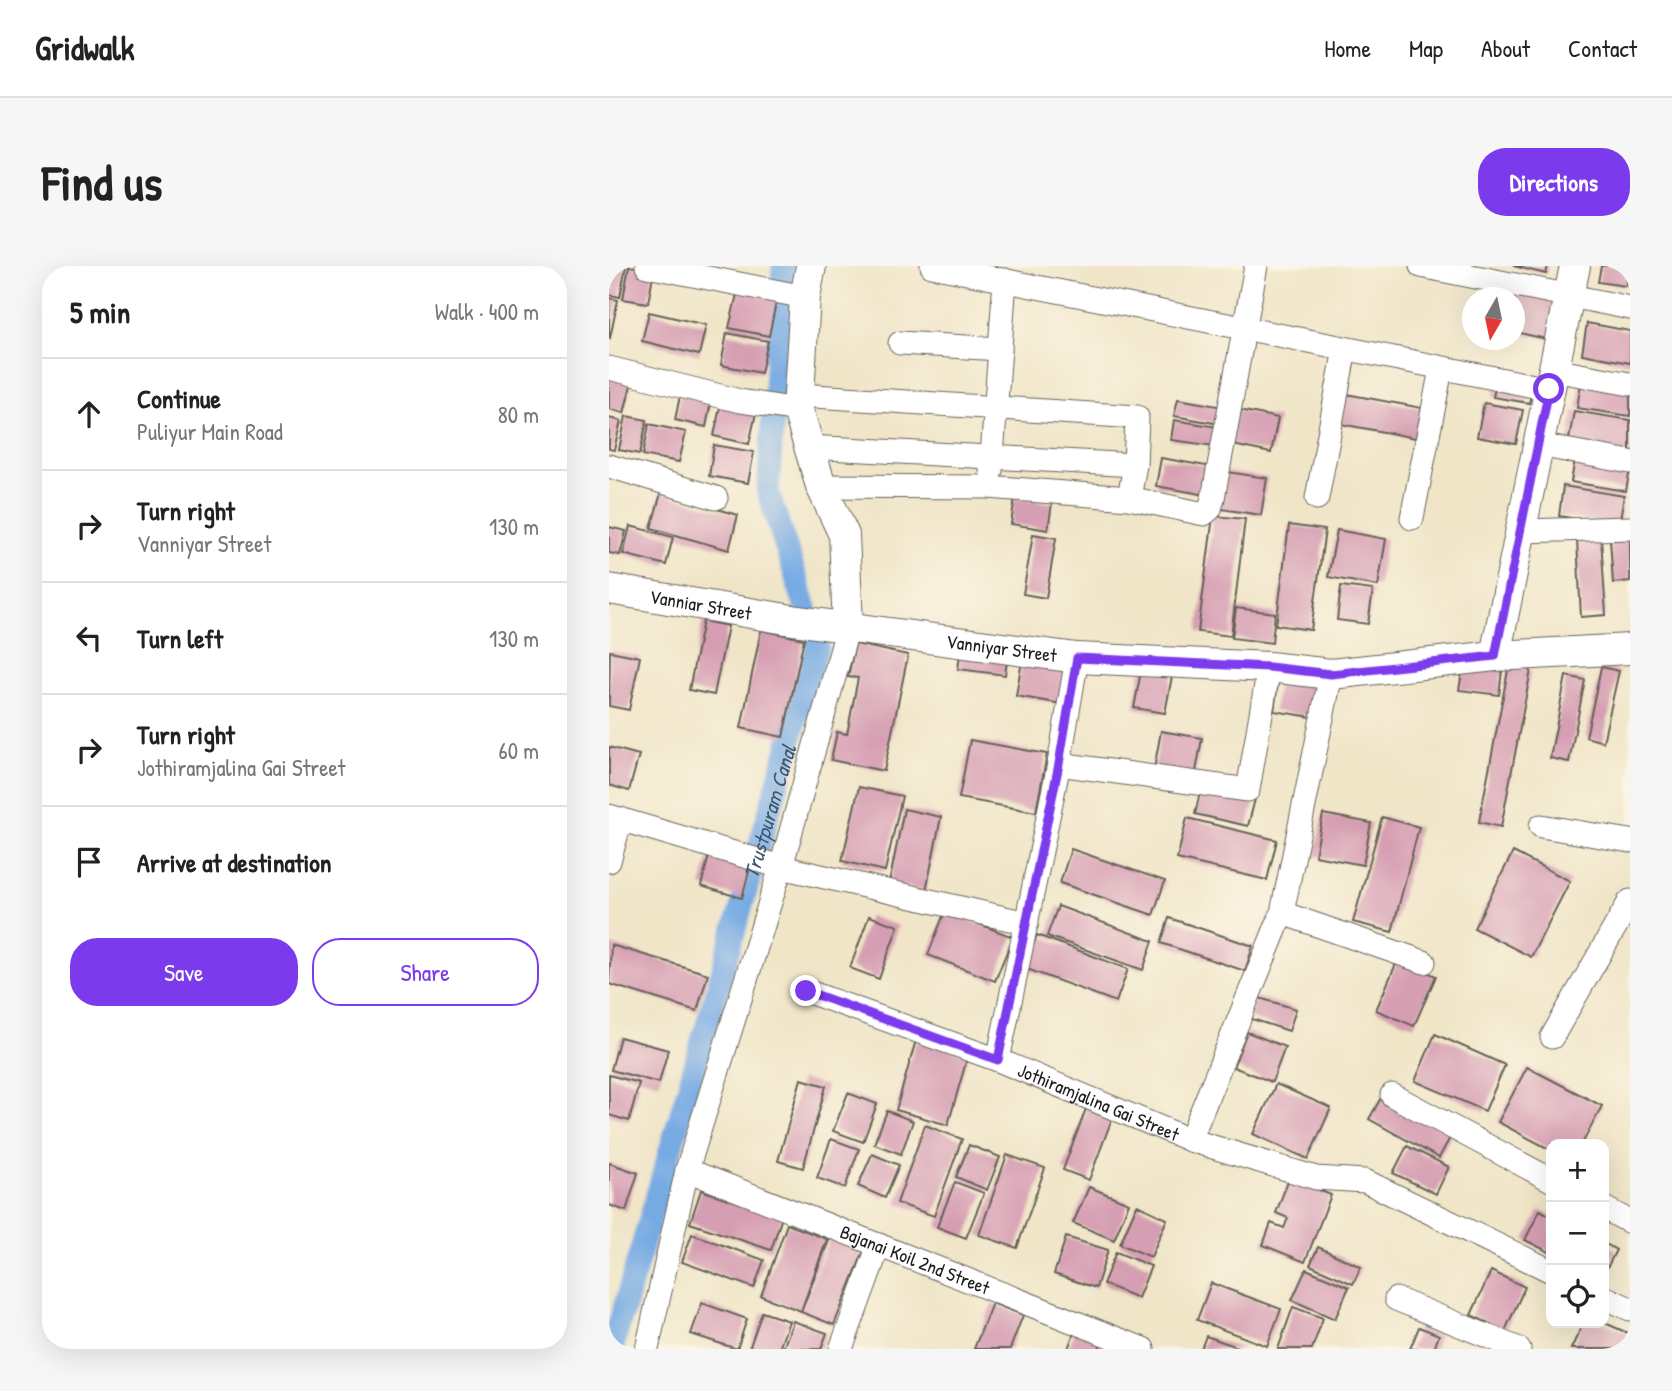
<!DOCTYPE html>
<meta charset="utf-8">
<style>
body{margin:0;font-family:"Patrick Hand",sans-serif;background:#f6f6f6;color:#222}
.controls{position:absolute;right:21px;bottom:21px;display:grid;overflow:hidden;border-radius:14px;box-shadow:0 7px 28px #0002}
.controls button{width:63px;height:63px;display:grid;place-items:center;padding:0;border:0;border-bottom:2px solid #e0e0e0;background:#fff;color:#222;font:35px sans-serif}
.compass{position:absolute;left:853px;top:21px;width:63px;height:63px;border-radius:50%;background:#fff;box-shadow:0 7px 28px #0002;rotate:189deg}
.stop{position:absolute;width:21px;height:21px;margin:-16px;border:5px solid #7c3aed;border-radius:50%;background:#fff}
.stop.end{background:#7c3aed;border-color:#fff;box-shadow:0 2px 7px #0008}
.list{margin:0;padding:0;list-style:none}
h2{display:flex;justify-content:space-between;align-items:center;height:91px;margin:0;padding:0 28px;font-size:30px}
h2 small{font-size:23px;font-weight:400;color:#767676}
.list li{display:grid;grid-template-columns:46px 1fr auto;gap:21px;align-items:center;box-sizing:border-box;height:112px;padding:0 28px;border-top:2px solid #e0e0e0}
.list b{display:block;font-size:26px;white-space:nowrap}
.list p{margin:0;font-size:23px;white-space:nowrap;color:#767676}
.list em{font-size:23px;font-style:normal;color:#767676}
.actions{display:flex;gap:14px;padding:21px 28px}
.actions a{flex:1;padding:16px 0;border:2px solid #7c3aed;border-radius:28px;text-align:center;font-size:24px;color:#7c3aed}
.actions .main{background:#7c3aed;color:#fff}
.icon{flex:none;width:38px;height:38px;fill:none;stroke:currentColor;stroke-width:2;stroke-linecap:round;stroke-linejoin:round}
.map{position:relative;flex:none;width:1021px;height:1083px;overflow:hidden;border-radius:28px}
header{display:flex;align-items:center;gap:42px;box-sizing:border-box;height:98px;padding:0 35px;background:#fff;border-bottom:2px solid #e0e0e0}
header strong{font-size:33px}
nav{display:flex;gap:38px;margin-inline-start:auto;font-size:24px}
.intro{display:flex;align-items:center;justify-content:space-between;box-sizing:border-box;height:168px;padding:0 42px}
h1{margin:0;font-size:49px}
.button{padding:18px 32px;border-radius:28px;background:#7c3aed;color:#fff;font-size:24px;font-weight:700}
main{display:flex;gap:42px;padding:0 42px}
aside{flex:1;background:#fff;border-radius:28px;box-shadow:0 7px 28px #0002}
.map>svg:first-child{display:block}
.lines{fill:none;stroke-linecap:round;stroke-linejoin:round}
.canal{stroke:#76aae3;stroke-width:23}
.building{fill:#d69eb2}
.minor-casing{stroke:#666258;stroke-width:25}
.tertiary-casing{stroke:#666258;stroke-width:32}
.minor{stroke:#fff;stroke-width:23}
.tertiary{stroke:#fff;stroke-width:30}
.route{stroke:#7c3aed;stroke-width:9}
.labels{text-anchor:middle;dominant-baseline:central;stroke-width:5;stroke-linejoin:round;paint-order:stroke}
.street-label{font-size:19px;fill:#1c1c1c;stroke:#fcf5e5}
.water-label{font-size:21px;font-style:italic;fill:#40556c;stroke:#fcf5e5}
</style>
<header>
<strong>Gridwalk</strong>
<nav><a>Home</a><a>Map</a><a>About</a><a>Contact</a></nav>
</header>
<div class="intro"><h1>Find us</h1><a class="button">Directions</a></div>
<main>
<aside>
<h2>5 min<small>Walk · 400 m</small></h2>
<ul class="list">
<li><svg class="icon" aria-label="ahead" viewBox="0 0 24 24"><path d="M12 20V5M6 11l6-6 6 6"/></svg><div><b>Continue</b><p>Puliyur Main Road</p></div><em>80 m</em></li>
<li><svg class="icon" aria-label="right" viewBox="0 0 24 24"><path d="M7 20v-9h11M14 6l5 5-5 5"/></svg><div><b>Turn right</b><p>Vanniyar Street</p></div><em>130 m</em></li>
<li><svg class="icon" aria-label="left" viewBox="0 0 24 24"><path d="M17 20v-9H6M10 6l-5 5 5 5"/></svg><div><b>Turn left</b></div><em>130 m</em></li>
<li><svg class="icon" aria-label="right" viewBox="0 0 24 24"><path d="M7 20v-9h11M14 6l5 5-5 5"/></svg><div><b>Turn right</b><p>Jothiramjalina Gai Street</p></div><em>60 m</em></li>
<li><svg class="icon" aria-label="arrive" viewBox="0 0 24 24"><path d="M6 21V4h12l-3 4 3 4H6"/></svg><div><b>Arrive at destination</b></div></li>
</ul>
<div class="actions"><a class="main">Save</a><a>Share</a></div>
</aside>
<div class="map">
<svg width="1021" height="1083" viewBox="0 0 1021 1083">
<rect width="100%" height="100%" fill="#fcf5e5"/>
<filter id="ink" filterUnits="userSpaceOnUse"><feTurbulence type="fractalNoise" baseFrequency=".0143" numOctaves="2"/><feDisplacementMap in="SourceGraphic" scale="14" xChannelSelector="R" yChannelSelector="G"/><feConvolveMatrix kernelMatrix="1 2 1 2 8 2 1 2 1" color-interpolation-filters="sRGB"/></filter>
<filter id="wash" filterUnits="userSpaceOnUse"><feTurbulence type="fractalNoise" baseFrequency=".00686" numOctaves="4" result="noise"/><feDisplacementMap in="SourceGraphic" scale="28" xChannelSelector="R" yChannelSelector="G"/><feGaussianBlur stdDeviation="1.57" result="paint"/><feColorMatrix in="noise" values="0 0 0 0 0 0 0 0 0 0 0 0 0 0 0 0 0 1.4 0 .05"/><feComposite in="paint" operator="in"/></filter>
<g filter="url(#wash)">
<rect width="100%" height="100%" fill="#f0e5c7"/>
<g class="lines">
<path class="canal" id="s1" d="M3,1083L209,379L159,226L174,0"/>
</g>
<g id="blocks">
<g class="building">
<path d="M0,0H17L11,31L0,29Z"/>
<path d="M20,0L45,4L39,37L14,33Z"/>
<path d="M904,0H939L937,8Z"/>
<path d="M992,0H1020L1017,20L989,16Z"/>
<path d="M886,21L950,36L942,74L906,66V32H883Z"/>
<path d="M129,24L168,32L160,70L120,62Z"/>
<path d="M0,32L9,34L1,72L0,71Z"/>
<path d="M40,46L97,59L90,89L33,75Z"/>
<path d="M978,57L1021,65V97L973,88Z"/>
<path d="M118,67L159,75L152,107L112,99Z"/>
<path d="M0,109L23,115L15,147L0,143Z"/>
<path d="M972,117L1021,124V150L968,142Z"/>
<path d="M887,118L923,124L920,137L884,131Z"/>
<path d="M72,125L103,131L97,161L66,154Z"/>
<path d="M737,128L813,142L807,172L732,158Z"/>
<path d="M569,133L614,141L611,158L565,150Z"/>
<path d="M112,136L148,143L140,178L105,170Z"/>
<path d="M875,137L914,144L907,178L868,171Z"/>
<path d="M626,143L669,152L662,187L619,178Z"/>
<path d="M965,145L1021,154V188L959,179Z"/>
<path d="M17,150L38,154L31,188L10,184Z"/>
<path d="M0,152L12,155L5,184L0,183Z"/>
<path d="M565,154L609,161L606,180L562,174Z"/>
<path d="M40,158L77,166L70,196L34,189Z"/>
<path d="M105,179L145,186L139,217L100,210Z"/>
<path d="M552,192L603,201L598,229L547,220Z"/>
<path d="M966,193L1021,203L1017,225L962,216Z"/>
<path d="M612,205L658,212L652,249L606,242Z"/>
<path d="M954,220L1015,230L1010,260L950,250Z"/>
<path d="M52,227L129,249L120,284L42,262Z"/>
<path d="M406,231L443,237L439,264L402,258Z"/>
<path d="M604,250L636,253L622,370L589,366Z"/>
<path d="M680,259L716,264L702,364L667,359Z"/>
<path d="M21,260L64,271L57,299L14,288Z"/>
<path d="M0,261L17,265L11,289L0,287Z"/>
<path d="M728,264L777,273L769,320L719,311Z"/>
<path d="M424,268L447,272L437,332L414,328Z"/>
<path d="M992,272L997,349L972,351L968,274Z"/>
<path d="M1021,272V315L1004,317L1001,273Z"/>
<path d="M732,320L764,324L759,358L728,354Z"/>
<path d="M627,342L666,347L663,377L623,372Z"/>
<path d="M94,355L119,360L105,429L80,424Z"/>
<path d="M152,364L195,373L174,471L132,462Z"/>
<path d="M246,378L299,389L275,505L222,494L228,466L238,468L249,412L239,411Z"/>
<path d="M352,381L399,388L396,409L349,403Z"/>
<path d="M1,385L31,391L20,444L0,440Z"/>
<path d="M414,389L460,397L453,438L407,430Z"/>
<path d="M894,397L890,429L850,424L854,401Z"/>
<path d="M900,399L922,404L892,561L870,556Z"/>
<path d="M533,400L564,405L556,447L525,442Z"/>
<path d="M992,401L1010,405L994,476L977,471Z"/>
<path d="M671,404L716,410L709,452L665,445Z"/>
<path d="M957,410L976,414L960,496L941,492Z"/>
<path d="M552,465L593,472L586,511L545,503Z"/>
<path d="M361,474L438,488L427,546L350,532Z"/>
<path d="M0,481L30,489L20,525L0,519Z"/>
<path d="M250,521L293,530L276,605L233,595Z"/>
<path d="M592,522L646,533L639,560L586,548Z"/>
<path d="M295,543L332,551L317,625L280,618Z"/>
<path d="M714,548L762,557L754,599L706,590Z"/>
<path d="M773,551L810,561L783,666L744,656Z"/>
<path d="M578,552L668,574L658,614L568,593Z"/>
<path d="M462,583L556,615L544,649L451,617Z"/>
<path d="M101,586L142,598L133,632L92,620Z"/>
<path d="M904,586L961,615L922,691L865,662Z"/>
<path d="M449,640L544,675L534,704L438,670Z"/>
<path d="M336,645L404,671L386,715L319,689Z"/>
<path d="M260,650L289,660L270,713L241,702Z"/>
<path d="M560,652L644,680L636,705L552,677Z"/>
<path d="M428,669L519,703L507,736L415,702Z"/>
<path d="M2,679L99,708L88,745L0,718Z"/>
<path d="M789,693L827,710L805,760L767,744Z"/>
<path d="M647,731L687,743L680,765L640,752Z"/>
<path d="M638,766L676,781L663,816L624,801Z"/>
<path d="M826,768L896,799L876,845L806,815Z"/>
<path d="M11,771L59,784L50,817L2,804Z"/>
<path d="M307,774L359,789L339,859L287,844Z"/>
<path d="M918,801L993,840L973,878H942V884L889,856Z"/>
<path d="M0,809L30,817L20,855L0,849Z"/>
<path d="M192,813L217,820L194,902L169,895Z"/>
<path d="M667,818L722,842L699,893L644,868Z"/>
<path d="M239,827L268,838L254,876L224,865Z"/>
<path d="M773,830L843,868L830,892L760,853Z"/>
<path d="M478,840L504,850L480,914L454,904Z"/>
<path d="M278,845L304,855L292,888L265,878Z"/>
<path d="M316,859L353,873L325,950L288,937Z"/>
<path d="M222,873L250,883L236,922L208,912Z"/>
<path d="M360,879L391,891L378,924L347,911Z"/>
<path d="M798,880L840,901L827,928L784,907Z"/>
<path d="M263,888L290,899L276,932L249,920Z"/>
<path d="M398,889L436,902L408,982L370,969Z"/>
<path d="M0,897L29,907L17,945L0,939Z"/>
<path d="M680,912L722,929L696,996L654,979L662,957L675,962L679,952L667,947Z"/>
<path d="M346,916L375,927L357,972L328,961Z"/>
<path d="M480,921L520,937L505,974L464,957Z"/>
<path d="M92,924L173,951L162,984L81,957Z"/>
<path d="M528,939L558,953L542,991L511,978Z"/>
<path d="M931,944L942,950V987L916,974Z"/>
<path d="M178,958L218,973L192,1045L152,1030Z"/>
<path d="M83,968L155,994L145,1022L73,996Z"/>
<path d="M222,969L256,982L225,1059L192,1046Z"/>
<path d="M457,971L499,984L487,1022L445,1008Z"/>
<path d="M995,977L1007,984L995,1008Z"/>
<path d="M709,981L752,1001L744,1018L701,999Z"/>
<path d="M507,986L542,1000L529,1032L494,1018Z"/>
<path d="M697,1003L740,1021L726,1053L683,1034Z"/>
<path d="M882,1005L916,1021L896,1065L862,1049Z"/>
<path d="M602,1017L672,1043L658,1080L588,1054Z"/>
<path d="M93,1037L138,1053L128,1083L82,1068Z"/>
<path d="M383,1037L414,1049L401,1083H365Z"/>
<path d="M684,1041L714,1052L703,1083H669Z"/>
<path d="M153,1046L180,1055L170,1083H140Z"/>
<path d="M184,1055L218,1067L212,1083H174Z"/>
<path d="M974,1057H996L1021,1068V1083H962Z"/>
<path d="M467,1061L494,1072L490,1083H459Z"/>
<path d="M810,1061L830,1069L825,1083H801Z"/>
<path d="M597,1070L634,1083H592Z"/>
</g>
</g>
</g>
<g filter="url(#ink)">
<use href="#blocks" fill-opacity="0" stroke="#666258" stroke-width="2"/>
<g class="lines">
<g class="minor-casing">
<g id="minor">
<path d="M38,0L196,31"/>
<path d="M323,0L940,123"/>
<path d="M812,0L1021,42"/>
<path d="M291,77L391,83"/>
<path d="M0,102L131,135L189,144"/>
<path d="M944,104L1021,118"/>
<path d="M190,129L528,151L526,199L520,232"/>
<path d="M929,179L1021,196"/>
<path d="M200,181L526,199"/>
<path d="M0,200L107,232"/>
<path d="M382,204L396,14"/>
<path d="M212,220L379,221L520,232L595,248L601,243L604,232L647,0"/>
<path d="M708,232L736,83"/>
<path d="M803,252L832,103"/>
<path d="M912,265L1021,262"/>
<path d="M450,498L639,524L660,401"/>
<path d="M0,550L172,601L418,657"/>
<path d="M932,560L1021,575"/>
<path d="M0,595L12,553"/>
<path d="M673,647L815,696"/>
<path id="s2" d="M197,725L389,794L581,874L707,912L756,915L942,1005"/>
<path d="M943,771L1021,635"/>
<path d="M389,794L450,498L468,392"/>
<path d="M783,829L942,914"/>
<path d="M581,874L673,647L722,408"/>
<path id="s3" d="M78,904L534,1083"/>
<path d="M995,942L1021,956"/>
<path d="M995,1031L1021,1043"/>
<path d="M787,1033L910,1083"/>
<path d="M38,1083L78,904L172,601L239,361"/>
<path d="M232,1083L270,979"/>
</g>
</g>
<g class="tertiary-casing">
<g id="tertiary">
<path d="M202,0L196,31L189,144L212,220L235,269L239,361"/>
<path id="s4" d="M0,323L183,354L468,392L660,401L722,408L886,390L1021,383"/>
<path d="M886,390L966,0"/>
</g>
</g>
<use href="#minor" class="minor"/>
<use href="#tertiary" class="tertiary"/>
</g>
</g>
<g class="lines" filter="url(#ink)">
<path class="route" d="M197,725L389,794L450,498L468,392L660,401L722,408L886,390L940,123"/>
</g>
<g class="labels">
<g class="street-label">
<text stroke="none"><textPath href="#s4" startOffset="93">Vanniar Street</textPath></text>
<text stroke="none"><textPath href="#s4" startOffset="397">Vanniyar Street</textPath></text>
<text stroke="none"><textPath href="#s2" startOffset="313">Jothiramjalina Gai Street</textPath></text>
<text stroke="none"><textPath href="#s3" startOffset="245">Bajanai Koil 2nd Street</textPath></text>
</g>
<g class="water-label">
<text stroke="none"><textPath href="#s1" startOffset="560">Trustpuram Canal</textPath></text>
</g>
</g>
</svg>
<div class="controls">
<button>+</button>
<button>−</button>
<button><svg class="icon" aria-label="locate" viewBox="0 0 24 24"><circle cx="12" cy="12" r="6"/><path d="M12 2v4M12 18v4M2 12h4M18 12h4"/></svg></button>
</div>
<svg class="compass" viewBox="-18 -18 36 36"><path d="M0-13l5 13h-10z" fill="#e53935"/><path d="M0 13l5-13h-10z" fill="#767676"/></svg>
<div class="stop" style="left:940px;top:123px"></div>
<div class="stop end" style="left:197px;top:725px"></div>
</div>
</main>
